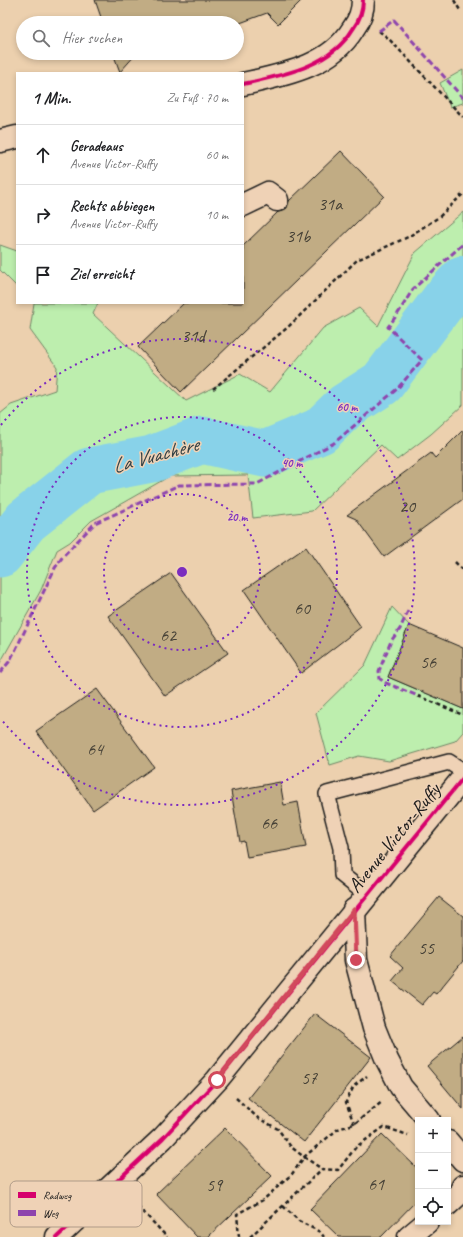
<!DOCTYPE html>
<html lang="de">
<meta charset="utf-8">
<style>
body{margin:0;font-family:Caveat,sans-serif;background:#f6f6f6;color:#202124}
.controls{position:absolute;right:12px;bottom:12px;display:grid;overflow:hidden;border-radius:0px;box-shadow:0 2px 6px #0003}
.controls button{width:36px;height:36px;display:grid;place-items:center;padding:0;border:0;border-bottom:1px solid #e0e0e0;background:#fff;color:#202124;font:20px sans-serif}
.stop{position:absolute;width:12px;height:12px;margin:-9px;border:3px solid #d1495b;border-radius:50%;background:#fff}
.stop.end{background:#d1495b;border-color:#fff;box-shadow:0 1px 4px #0008}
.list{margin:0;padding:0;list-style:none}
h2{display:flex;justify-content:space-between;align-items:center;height:52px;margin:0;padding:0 16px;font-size:17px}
h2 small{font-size:13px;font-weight:400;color:#757577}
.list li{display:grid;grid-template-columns:26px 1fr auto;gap:12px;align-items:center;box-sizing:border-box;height:60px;padding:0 16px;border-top:1px solid #e0e0e0}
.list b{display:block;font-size:15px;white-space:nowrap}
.list p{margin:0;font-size:13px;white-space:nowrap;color:#757577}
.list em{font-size:13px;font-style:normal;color:#757577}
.icon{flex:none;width:22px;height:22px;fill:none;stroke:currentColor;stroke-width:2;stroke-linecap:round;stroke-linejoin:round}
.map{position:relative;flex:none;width:463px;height:1237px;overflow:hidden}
.search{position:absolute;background:#fff;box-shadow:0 2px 6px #0003;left:16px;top:16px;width:228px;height:44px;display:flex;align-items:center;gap:10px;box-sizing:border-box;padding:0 14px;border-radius:22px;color:#757577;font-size:15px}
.panel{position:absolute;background:#fff;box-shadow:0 2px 6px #0003;left:16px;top:72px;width:228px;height:232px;border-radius:0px}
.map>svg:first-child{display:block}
.green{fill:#bdeeae;stroke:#6c8565}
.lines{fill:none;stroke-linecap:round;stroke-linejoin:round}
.river{stroke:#88d2e9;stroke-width:47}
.building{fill:#c1ac84;stroke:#1c1c1c}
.lane-casing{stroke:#1c1c1c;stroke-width:18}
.street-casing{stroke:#1c1c1c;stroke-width:25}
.secondary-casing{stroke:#1c1c1c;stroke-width:25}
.path{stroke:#1c1c1c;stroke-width:2.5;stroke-dasharray:4 3;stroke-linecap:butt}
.lane{stroke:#efd2b6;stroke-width:15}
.street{stroke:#efd2b6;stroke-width:22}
.secondary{stroke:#efd2b6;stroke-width:22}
.quiet{stroke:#8e44ad;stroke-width:3;stroke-dasharray:6 3;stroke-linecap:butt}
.cycleway-casing{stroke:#efd2b6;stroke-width:6}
.cycleway{stroke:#d6006c;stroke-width:4}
.route{stroke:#d1495b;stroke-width:5}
.ring{fill:none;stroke:#7b2cbf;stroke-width:2;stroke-dasharray:2 4}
.labels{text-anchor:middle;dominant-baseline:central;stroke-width:3;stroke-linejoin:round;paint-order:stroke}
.number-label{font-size:18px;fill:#454036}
.street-label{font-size:20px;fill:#1c1c1c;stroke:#efd2b6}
.water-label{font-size:21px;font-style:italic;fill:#324045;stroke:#efd2b6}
.key{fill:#efd2b6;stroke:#b09b88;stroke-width:1}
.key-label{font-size:11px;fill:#1c1c1c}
.centre{fill:#7b2cbf;stroke:#efd2b6;stroke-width:2}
.ring-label{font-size:12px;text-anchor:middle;font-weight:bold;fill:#7b2cbf;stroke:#efd2b6;stroke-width:3;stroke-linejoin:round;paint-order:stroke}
</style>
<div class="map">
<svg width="463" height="1237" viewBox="0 0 463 1237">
<rect width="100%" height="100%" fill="#ecd0ae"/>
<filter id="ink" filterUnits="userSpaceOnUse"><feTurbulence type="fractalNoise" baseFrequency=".025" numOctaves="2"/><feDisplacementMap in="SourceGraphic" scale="8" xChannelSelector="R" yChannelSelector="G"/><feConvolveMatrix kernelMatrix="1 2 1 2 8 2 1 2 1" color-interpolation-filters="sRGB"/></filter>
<g filter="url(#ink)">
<g class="green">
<path d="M463,70V103L450,107L440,83Z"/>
<path d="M463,212V405L431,434L397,460L381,445L312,511L253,518L248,475L170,476L91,521L70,542L57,550L41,590L0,663V414L11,405L55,390L57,367L30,330L34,303H98L93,314L186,401L240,374L270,392L323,328L359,308L378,326L415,253Z"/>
<path d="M0,245L17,251V287L0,270Z"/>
<path d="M392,607L409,625L388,677L463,709V732L455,741L389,761L359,756L330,765L316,713L365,665Z"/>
</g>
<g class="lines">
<path class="river" d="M0,554L26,521L89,471L152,459L202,440L265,454L320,431L346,406L382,383L445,299L463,279"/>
</g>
<g class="building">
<path d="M95,0H302L278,24L267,13L240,23H103Z"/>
<path d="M113,53H137L120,72Z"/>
<path d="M341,151L384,196L181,392L138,347L184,303H243V246L278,212L282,211L287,208L289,201Z"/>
<path d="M463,430V499L384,557L356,519L347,515L431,453L435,458Z"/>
<path d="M306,547L361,627L301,673L244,590Z"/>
<path d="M171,573L228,653L165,696L108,616Z"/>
<path d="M409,625L463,648V709L388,677Z"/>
<path d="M97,689L154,767L93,810L36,731Z"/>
<path d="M280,782L284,805L298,802L306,847L247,857L244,841L240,842L231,791Z"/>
<path d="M439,897L463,916V961L436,994L433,992L422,1005L392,981L403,968L390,956Z"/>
<path d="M315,1014L371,1057L304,1142L248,1098Z"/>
<path d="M463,1036V1109L427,1066Z"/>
<path d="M225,1128L272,1176L208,1237H197L156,1194Z"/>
<path d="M382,1134L418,1169V1199L381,1237H339L310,1209Z"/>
</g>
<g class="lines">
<g class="lane-casing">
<path id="lane" d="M367,895L342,875L341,848L327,794L449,762L463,771"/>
</g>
<g class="street-casing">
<g id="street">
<path d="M243,84C283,75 330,67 353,29C359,21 363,10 363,0"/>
<path d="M0,141L17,137"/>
<path d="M243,205L268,193L277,200"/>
<path d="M354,910L356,960L374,1028L387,1060L401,1087L429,1120"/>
<path d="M448,1142L463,1160"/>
<path d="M448,1204L460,1193L463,1186"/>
<path d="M409,1237L427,1222"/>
</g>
</g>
<g class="secondary-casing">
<path id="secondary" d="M57,1237L163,1138L217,1080L463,778"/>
</g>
<g class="path">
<path d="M454,0L461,12"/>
<path d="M379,31L388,38L463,117"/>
<path d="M213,389L287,328L357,260L408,237L439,217L463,194"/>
<path d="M455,562L463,570"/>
<path d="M418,696L463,715"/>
<path d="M236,1098L258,1118L278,1129L291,1147L304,1157L322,1169L338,1170L356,1147L384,1127L408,1135"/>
<path d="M354,1124L346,1102L354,1086L367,1076"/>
<path d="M133,1201L167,1237"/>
<path d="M283,1206L299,1221L320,1232L324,1237"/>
<path d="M239,1237L237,1214L263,1200L292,1174L304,1157L338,1129L354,1124L382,1102"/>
<path d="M250,1237L322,1169"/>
</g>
<use href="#lane" class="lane"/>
<use href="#street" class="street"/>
<use href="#secondary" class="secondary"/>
<g class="quiet">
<path d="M379,31L394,20L463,98"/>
<path d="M408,611L400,629L391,641L379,671L380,679L386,683L418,696"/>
<path d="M0,673L9,662L16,649L55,568L63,556L95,523L179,485L257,484L334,443L397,389L422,360L388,327L399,312L413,289L463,244"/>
</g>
<g class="cycleway-casing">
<g id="cycleway">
<path d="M243,84C283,75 330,67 353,29C359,21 363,10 363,0"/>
<path d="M57,1237L163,1138L217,1080L463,778"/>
</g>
</g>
<use href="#cycleway" class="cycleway"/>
</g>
</g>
<g class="lines" filter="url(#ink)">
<path class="route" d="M217,1080L354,910L356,960"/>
</g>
<g class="ring">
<circle cx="182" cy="572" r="78"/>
<circle cx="182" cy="572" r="155"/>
<path d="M1 425A233 233 0 1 1 1 719"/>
</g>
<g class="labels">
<g class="number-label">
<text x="330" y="204">31a</text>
<text x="298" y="236">31b</text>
<text x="193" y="336">31d</text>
<text x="407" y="506">20</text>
<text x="302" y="608">60</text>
<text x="168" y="635">62</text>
<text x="428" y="662">56</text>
<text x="95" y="749">64</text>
<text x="269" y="823">66</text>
<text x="426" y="948">55</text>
<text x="309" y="1078">57</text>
<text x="376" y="1184">61</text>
<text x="214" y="1185">59</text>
</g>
<g class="street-label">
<text transform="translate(394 838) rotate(-51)">Avenue Victor-Ruffy</text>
</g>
<g class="water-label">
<text transform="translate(155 455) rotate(-15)">La Vuachère</text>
</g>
</g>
<rect x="10" y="1181" width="132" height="46" rx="6" class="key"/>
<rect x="18" y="1192" width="18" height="6" fill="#d6006c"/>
<rect x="18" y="1210" width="18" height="6" fill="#8e44ad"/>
<g class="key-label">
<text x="43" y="1199">Radweg</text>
<text x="43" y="1217">Weg</text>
</g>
<circle cx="182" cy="572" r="6" class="centre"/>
<g class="ring-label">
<text x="347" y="411">60 m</text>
<text x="292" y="467">40 m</text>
<text x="237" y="521">20 m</text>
</g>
</svg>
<div class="controls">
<button>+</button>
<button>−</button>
<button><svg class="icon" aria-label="locate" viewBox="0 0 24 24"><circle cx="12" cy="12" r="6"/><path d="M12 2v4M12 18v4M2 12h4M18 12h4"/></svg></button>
</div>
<div class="stop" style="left:217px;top:1080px"></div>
<div class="stop end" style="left:356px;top:960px"></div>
<div class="search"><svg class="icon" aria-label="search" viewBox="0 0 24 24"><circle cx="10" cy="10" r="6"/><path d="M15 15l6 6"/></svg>Hier suchen</div>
<section class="panel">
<h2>1 Min.<small>Zu Fuß · 70 m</small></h2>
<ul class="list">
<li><svg class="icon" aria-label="ahead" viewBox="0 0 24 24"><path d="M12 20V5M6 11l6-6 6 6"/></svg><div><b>Geradeaus</b><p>Avenue Victor-Ruffy</p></div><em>60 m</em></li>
<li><svg class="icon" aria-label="right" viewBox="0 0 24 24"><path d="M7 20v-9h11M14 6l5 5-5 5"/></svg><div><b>Rechts abbiegen</b><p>Avenue Victor-Ruffy</p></div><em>10 m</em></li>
<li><svg class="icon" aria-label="arrive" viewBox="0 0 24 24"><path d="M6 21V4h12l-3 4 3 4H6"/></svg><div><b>Ziel erreicht</b></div></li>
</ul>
</section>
</div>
